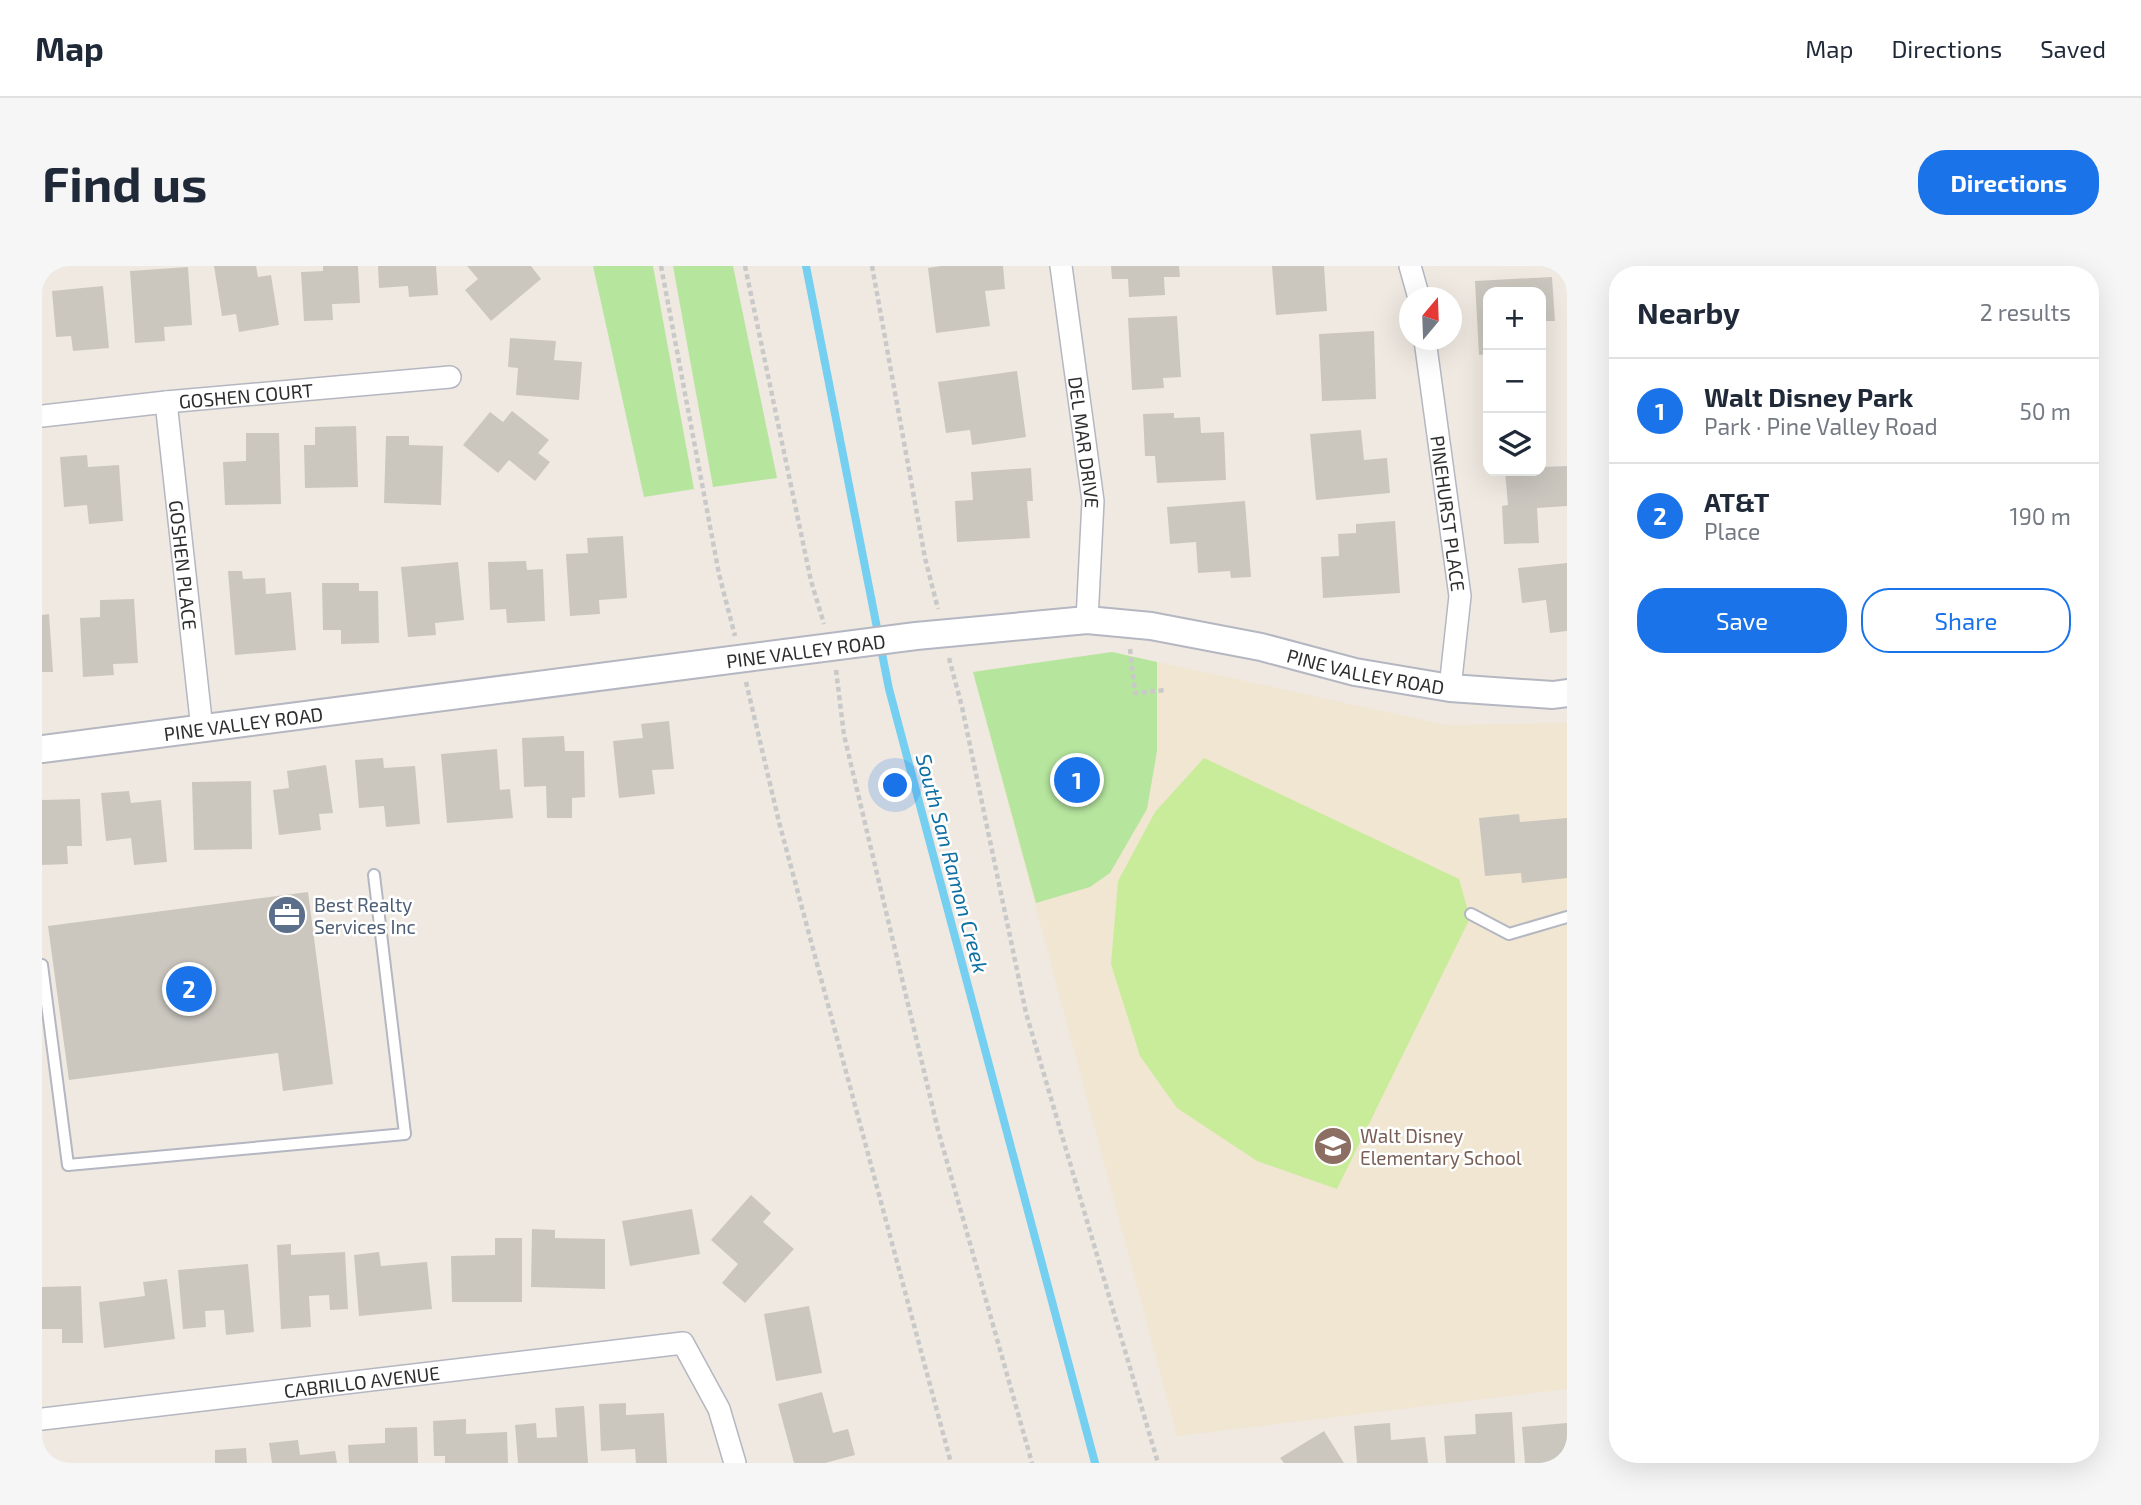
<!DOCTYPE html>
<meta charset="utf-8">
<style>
body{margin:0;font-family:"Exo 2",sans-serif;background:#f6f6f7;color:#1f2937}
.controls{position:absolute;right:21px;top:21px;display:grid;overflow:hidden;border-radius:14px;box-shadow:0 7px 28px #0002}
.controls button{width:63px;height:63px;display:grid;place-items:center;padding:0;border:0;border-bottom:2px solid #e0e1e3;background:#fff;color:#1f2937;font:35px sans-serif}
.compass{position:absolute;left:1357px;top:21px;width:63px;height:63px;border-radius:50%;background:#fff;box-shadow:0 7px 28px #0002;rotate:19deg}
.you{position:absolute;left:854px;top:520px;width:24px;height:24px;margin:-18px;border:5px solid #fff;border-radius:50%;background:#1a73e8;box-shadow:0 0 0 10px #1a73e833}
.badge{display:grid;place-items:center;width:46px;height:46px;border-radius:50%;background:#1a73e8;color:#fff;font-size:23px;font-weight:700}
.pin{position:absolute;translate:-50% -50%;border:4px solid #fff;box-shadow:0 2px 7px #0006}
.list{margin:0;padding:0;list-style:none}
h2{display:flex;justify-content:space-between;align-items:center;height:91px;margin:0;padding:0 28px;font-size:30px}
h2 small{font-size:23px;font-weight:400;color:#747a83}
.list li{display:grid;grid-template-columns:46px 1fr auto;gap:21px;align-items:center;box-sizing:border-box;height:105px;padding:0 28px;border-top:2px solid #e0e1e3}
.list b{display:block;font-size:26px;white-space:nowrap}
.list p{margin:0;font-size:23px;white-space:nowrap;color:#747a83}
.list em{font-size:23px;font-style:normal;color:#747a83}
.actions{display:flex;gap:14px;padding:21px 28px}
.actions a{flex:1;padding:16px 0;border:2px solid #1a73e8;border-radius:28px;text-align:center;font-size:24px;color:#1a73e8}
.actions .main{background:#1a73e8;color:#fff}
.icon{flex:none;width:38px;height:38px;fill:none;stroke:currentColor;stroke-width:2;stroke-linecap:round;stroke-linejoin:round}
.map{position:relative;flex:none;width:1525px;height:1197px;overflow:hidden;border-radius:28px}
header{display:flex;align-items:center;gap:42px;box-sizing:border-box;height:98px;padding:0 35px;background:#fff;border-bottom:2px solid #e0e1e3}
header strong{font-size:33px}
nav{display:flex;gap:38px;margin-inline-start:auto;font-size:24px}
.intro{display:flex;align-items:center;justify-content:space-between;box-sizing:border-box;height:168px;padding:0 42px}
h1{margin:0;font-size:49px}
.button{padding:18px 32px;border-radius:28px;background:#1a73e8;color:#fff;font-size:24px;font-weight:700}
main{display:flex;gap:42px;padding:0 42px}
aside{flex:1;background:#fff;border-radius:28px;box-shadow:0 7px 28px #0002}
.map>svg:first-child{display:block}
.education{fill:#f0e6d1}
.green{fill:#b6e59e}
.pitch{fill:#c9ec9a}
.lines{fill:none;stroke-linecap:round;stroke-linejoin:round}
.stream{stroke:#75cff0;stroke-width:8}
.building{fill:#cbc7bf}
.service-casing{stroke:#b4b7c1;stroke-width:14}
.minor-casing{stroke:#b4b7c1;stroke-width:24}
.tertiary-casing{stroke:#b4b7c1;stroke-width:30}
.path{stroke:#c9c9c9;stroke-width:4.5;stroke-dasharray:5 3.5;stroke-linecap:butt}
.service{stroke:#fff;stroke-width:10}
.minor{stroke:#fff;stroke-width:21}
.tertiary{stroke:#fff;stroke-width:26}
.labels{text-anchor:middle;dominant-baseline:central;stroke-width:5;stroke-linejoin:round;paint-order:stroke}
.street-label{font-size:19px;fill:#2e2e2e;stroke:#fff}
.service-label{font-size:19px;fill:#4e5e75;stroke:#fff;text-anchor:start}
.education-label{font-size:19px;fill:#785e54;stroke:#fff;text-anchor:start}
.water-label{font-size:21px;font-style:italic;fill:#0d6fa3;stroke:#fff}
</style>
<header>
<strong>Map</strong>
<nav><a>Map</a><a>Directions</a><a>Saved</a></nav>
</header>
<div class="intro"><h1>Find us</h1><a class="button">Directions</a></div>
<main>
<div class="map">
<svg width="1525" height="1197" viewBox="0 0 1525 1197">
<rect width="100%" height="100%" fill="#efe9e1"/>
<path class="education" d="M1070,386L1404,459L1525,457V1123L1135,1170L931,406Z"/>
<g class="green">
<path d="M551,0H611L652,223L602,231Z"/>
<path d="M631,0H691L735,212L671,221Z"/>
<path d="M1070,386L1115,396V485L1105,543L1068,607L1048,621L994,637L931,406Z"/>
</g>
<path class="pitch" d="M1162,492L1417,613L1428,652L1295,923L1215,895L1135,842L1098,790L1069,698L1076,615L1113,546Z"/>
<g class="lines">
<path class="stream" d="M764,0L847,423L1053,1197"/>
</g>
<g class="building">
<path d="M172,0H214L216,11L229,9L237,59L197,66L194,48L180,50Z"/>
<path d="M281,0H316L318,37L290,38L291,54L262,55L259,6L281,5Z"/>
<path d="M336,0H394L396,29L367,31L366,20L337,22Z"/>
<path d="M425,0H489L499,13L449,55L423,24L436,13Z"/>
<path d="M899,0H961L963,23L943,25L948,60L894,67L886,2Z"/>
<path d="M1069,0H1137L1138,11H1122L1123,29L1087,31L1086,13H1070Z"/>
<path d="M1230,0H1282L1285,45L1234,49Z"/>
<path d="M146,1L150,59L122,61L123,75L93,77L88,5Z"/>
<path d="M1510,11L1513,55H1499V26H1446V88L1437,89L1433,15Z"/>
<path d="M61,20L67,82L31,85L29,70L14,71L10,25Z"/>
<path d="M1135,50L1139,111L1121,112L1122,122L1090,124L1086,52Z"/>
<path d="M1332,65L1334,133L1280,135L1277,68Z"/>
<path d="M468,72L514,75L512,94L540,96L537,134L474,129L476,102L466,101Z"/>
<path d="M975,105L984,171L930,179L928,164L904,167L896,116Z"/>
<path d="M1441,111H1446V136H1445Z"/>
<path d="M470,145L507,174L496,187L508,196L493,215L467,194L456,207L421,179L448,146L461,156Z"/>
<path d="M1132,147V152L1158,151L1159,167L1182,166L1184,214L1115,217L1113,190H1103L1101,148Z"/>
<path d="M314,160L316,221L263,222L262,179H273V161Z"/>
<path d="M1319,164L1322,194L1345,192L1348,227L1274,234L1268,168Z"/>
<path d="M204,167H237L239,238L183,239L181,196L204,195Z"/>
<path d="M344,170H367V179L401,180L399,239L342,237Z"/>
<path d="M45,189L46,201L77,199L81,255L47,258L45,239L22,241L18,191Z"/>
<path d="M1525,200V240L1495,242L1497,277L1462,278L1460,240L1466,239L1463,205H1499V201Z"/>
<path d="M989,202L991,235H985L988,272L915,276L913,235L931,234L929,206Z"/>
<path d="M1203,235L1209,311L1189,312L1188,305L1156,307L1154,276L1128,278L1125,241Z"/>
<path d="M1353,255L1358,327L1281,332L1279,291L1297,290L1296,268L1314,267V258Z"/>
<path d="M581,270L585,332L557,334L558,348L528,350L524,288L546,287L545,272Z"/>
<path d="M484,295L485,304L501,303L503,355L465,357L464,343L448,344L446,296Z"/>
<path d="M416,296L422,354L393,357L394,369L366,371L359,301Z"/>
<path d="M1525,297V365L1508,367L1504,334L1480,337L1476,302Z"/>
<path d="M186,305H200L201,313L223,312L224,328L249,326L254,384L193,389Z"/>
<path d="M280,317H317V325H336L337,377L299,378V364H281Z"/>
<path d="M92,333L96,397L71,398L72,409L41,411L38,352L58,351V334Z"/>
<path d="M7,348L11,406H0V349Z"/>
<path d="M627,455L632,503L610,504L613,528L577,532L571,475L601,472L599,458Z"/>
<path d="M522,470L523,485H542L543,531L530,532V552H505L504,520L482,521L480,472Z"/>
<path d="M455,483L458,524L468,523L471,552L405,557L399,488Z"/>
<path d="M341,492L342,502L373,500L378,558L344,561L342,540L317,542L313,494Z"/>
<path d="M284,499L291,547L277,548L279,564L237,569L231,524L247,522L245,505Z"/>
<path d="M209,515L210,583L152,584L150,516Z"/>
<path d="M87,525L89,537L119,534L125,596L92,599L89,572L64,575L59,527Z"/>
<path d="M38,533L40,580H25L26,598L0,599V534Z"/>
<path d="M1477,548L1478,556L1525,552V612L1480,617L1479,607L1443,610L1437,552Z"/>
<path d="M266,626L291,818L241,825L236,787L27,814L6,660Z"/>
<path d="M709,929L729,947L721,956L752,983L703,1037L680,1017L696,998L669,974Z"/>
<path d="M650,943L658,988L588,1000L580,955Z"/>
<path d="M490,963L513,964V972L563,973V1023L489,1021Z"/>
<path d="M453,972H480V1036H410L409,990L453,989Z"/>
<path d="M249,978V989L303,986L306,1043L288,1044L287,1029L267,1030L269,1061L239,1063L235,979Z"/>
<path d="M337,986L339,1000L385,996L390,1043L317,1050L312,989Z"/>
<path d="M206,998L212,1066L184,1069L182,1044L163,1045L164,1061L141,1063L136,1004Z"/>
<path d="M125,1013L133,1073L62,1082L57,1036L103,1030L101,1016Z"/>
<path d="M39,1020L41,1077H20V1063H0V1021Z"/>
<path d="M767,1040L780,1107L734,1115L722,1048Z"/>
<path d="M780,1126L791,1167L806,1163L813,1189L783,1197H752L736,1138Z"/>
<path d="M584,1137V1149L622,1147L625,1197H594L593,1183L559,1185L557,1138Z"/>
<path d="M542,1140L546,1197H476L473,1159L494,1157L495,1172L515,1171L513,1142Z"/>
<path d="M1470,1146L1473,1197H1404L1402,1170L1434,1168L1433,1148Z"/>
<path d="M424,1153V1168L465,1166L466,1197H403V1190H392L391,1155Z"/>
<path d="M1348,1157L1349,1174L1383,1171L1386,1197H1315L1312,1160Z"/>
<path d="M1525,1157V1197H1483L1480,1161Z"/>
<path d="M375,1161L376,1197H307L306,1179L343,1177V1162Z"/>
<path d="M1282,1165L1302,1197H1242L1238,1192Z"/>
<path d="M256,1174L258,1189L293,1185L295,1197H230L227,1177Z"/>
<path d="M204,1182L205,1197H173V1184Z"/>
</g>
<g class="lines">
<g class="service-casing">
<g id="service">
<path d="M1429,648L1467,668L1525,651"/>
<path d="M0,699L26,899L363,868L332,609"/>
</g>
</g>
<g class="minor-casing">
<g id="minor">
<path id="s1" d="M1019,0L1051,235L1045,354"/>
<path d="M1368,0L1377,32"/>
<path id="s2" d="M1383,74L1418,330L1408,422"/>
<path id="s3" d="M124,136L160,463"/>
<path id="s4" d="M0,150L124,136L408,111"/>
<path id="s5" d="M0,1153L641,1077L677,1143L693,1197"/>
</g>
</g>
<g class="tertiary-casing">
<g id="tertiary">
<path id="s6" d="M0,483L874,370L1045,354L1109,360L1219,381L1313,406L1408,422L1511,429L1525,427"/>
</g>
</g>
<g class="path">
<path d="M619,0L677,308L693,370"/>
<path d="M703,0L769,315L782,358"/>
<path d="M830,0L883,292L896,343"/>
<path d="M1088,383L1093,427L1125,424"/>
<path d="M907,392L920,441L984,747L1116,1197"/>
<path d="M794,404L802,469L896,864L990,1197"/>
<path d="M704,416L737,556L909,1197"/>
</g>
<use href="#service" class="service"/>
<use href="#minor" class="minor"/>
<use href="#tertiary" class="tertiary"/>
</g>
<defs>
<g id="office-disc" transform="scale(2.0125)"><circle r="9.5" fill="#5c6f8a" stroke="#fff"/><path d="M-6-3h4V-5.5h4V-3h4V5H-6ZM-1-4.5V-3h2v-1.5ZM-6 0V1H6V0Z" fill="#fff"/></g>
<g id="school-disc" transform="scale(2.0125)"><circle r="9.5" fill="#8d6e63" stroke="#fff"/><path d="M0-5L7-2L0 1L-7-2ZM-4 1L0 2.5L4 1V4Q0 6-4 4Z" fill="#fff"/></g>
</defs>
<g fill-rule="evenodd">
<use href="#office-disc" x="245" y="649"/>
<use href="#school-disc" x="1291" y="880"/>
</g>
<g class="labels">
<g class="street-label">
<text stroke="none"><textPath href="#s4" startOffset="205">GOSHEN COURT</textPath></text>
<text stroke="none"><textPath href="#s1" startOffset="178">DEL MAR DRIVE</textPath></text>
<text stroke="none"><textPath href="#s2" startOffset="175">PINEHURST PLACE</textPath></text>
<text stroke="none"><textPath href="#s3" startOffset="164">GOSHEN PLACE</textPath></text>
<text stroke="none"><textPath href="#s6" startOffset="770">PINE VALLEY ROAD</textPath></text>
<text stroke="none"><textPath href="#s6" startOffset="1337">PINE VALLEY ROAD</textPath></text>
<text stroke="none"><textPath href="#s6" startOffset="203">PINE VALLEY ROAD</textPath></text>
<text stroke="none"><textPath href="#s5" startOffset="322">CABRILLO AVENUE</textPath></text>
</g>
<g class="service-label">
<text x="272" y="638">Best Realty<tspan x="272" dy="22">Services Inc</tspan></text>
</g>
<g class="education-label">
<text x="1318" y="869">Walt Disney<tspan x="1318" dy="22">Elementary School</tspan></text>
</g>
<g class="water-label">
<text transform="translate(911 597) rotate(75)">South San Ramon Creek</text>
</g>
</g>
</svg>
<div class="controls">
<button>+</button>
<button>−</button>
<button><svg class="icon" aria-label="layers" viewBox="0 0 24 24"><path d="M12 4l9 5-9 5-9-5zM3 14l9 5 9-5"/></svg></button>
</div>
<svg class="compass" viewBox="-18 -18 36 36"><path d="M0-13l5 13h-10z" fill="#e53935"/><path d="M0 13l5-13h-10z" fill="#747a83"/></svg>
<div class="you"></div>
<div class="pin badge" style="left:1035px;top:514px">1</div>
<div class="pin badge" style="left:147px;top:723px">2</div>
</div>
<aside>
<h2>Nearby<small>2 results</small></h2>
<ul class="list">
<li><span class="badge">1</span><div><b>Walt Disney Park</b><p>Park · Pine Valley Road</p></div><em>50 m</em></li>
<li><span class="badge">2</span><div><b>AT&amp;T</b><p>Place</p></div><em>190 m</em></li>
</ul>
<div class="actions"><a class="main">Save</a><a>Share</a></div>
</aside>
</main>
